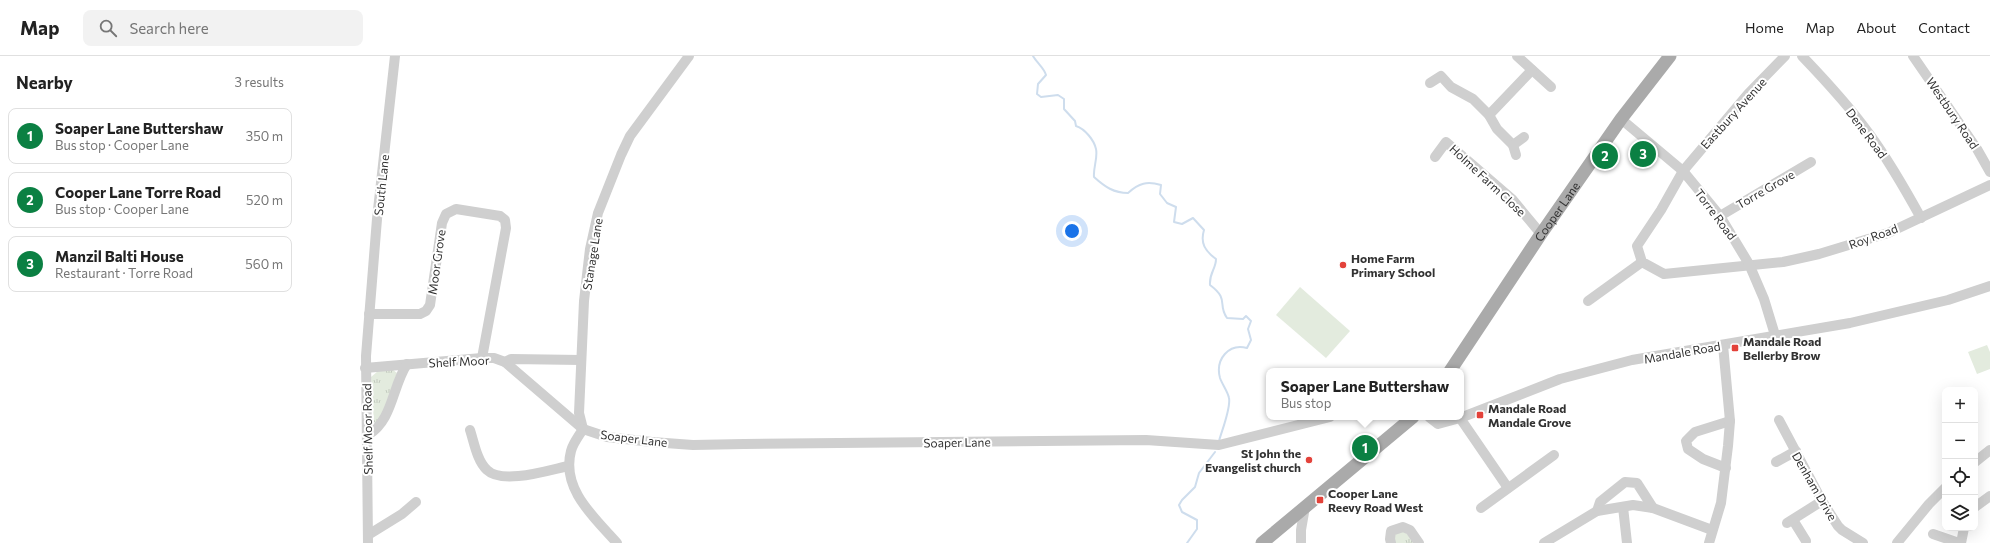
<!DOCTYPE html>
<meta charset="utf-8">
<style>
body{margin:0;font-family:Commissioner,sans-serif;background:#f2f2f2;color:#222}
.controls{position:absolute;right:12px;bottom:12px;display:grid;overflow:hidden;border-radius:8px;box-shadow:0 4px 16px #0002}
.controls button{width:36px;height:36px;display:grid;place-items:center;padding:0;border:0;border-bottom:1px solid #e0e0e0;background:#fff;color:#222;font:20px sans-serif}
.you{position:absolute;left:772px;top:175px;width:14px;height:14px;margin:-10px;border:3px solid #fff;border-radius:50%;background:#1a73e8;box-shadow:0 0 0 6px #1a73e833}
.badge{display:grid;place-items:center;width:26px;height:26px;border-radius:50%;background:#0b8043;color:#fff;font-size:13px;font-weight:700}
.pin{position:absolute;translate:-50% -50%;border:2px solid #fff;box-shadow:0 1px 4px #0006}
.popup{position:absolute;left:966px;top:312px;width:198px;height:52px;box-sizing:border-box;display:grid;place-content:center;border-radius:8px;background:#fff;filter:drop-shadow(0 1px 3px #0005);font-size:13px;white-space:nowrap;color:#767676}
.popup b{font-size:15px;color:#222}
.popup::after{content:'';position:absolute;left:50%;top:100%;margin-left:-8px;border:8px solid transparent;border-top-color:#fff}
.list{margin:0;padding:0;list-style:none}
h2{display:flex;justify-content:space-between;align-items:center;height:52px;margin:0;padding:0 16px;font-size:17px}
h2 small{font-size:13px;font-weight:400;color:#767676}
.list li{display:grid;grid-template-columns:26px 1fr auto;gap:12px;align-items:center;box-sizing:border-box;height:56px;margin:0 8px 8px;padding:0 8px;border:1px solid #e0e0e0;border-radius:8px}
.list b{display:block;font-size:15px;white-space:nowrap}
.list p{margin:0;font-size:13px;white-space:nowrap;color:#767676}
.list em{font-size:13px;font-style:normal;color:#767676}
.icon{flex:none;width:22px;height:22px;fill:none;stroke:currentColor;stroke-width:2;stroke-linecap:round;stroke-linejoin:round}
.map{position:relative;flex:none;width:1690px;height:487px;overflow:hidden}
header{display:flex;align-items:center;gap:24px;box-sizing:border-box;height:56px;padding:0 20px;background:#fff;border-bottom:1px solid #e0e0e0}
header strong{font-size:19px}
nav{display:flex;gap:22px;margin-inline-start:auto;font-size:14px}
.search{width:280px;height:36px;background:#f2f2f2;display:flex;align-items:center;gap:10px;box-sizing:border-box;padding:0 14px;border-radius:8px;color:#767676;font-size:15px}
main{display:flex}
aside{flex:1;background:#fff}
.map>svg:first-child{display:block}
.grass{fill:url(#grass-tufts)}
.park{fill:#e3ebde}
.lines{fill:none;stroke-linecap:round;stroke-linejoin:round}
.stream{stroke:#cedded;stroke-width:2}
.minor{stroke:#cfcfcf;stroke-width:10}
.major{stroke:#aaa;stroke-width:13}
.poi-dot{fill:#e3423a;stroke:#fff;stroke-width:1.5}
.labels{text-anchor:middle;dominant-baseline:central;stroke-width:4;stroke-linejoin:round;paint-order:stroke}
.street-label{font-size:12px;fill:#323232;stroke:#fff}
.poi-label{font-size:12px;font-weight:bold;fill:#323232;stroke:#fff;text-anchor:start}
</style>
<header>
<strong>Map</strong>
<div class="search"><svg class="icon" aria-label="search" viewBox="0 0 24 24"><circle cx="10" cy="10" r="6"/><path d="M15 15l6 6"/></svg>Search here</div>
<nav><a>Home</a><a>Map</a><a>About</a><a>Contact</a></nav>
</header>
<main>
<aside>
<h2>Nearby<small>3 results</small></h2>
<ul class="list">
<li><span class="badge">1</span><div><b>Soaper Lane Buttershaw</b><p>Bus stop · Cooper Lane</p></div><em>350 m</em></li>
<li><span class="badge">2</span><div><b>Cooper Lane Torre Road</b><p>Bus stop · Cooper Lane</p></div><em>520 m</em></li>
<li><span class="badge">3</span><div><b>Manzil Balti House</b><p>Restaurant · Torre Road</p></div><em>560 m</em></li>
</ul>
</aside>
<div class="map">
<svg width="1690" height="487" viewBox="0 0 1690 487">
<defs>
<pattern id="grass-tufts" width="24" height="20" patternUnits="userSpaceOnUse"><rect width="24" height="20" fill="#e3ebde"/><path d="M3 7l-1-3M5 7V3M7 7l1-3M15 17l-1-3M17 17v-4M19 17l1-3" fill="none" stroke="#c3cabf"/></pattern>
</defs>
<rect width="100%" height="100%" fill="#fff"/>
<g class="grass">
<path d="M92,313L97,317L79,368H76L74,366L71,321L78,315Z"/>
<path d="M1102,473L1116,487H1095L1093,478Z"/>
</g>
<g class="park">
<path d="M1000,231L1050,275L1026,302L976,259Z"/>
<path d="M1687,289L1690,296V313L1677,318L1668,296Z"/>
</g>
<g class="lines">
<g class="stream">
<path d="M733,0C737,7 744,12 746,19L738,28L737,38L741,41L758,39L764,43V53L775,65L776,70C785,73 794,84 796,93C798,102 793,112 794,121C805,131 814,137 828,137C839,127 847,125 861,129L860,138L867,147L876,151L874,166L882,168L893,162L904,174C900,187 905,195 916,203C916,213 909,217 910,229C930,244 917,248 927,262L943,263L946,260L951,265L948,273L951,284L947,292C929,287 915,303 920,322C922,328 928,336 929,342C931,352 922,374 919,385"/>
<path d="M887,487L897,473V464L882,456L879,449L882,444L895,431L899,417L915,396"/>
</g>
<g class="minor">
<path d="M1217,0L1251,31"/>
<path d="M1485,0L1448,38L1383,115L1361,154L1337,190L1342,206L1364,218L1483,206L1519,198L1588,177L1690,129"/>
<path d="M1502,0C1526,25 1550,51 1570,79C1589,105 1605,133 1621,162"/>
<path d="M1613,0L1677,93L1690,116"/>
<path d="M1130,27L1141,20L1151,31L1173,43L1189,59L1197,73L1213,89L1216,99"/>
<path d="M1189,59L1232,14"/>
<path d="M1321,63L1383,115L1420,160L1449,208L1464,243L1475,279"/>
<path d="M1213,89L1224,81"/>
<path d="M1135,101L1146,86L1212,143L1241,178"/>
<path d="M1420,160L1511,106"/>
<path d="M1288,245L1342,206"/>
<path d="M69,258H120L126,255L130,249L142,167L146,158L156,153L200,160L205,164L206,172L182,302"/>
<path d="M205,306L283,373L307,381L352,386L393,389L444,388L846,384L919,389L1030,361"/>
<path d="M65,312L182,302H194L205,306L211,303L281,304"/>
<path d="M1129,361L1138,368L1160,362L1260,323L1332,304L1550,267L1648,244L1690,230"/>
<path d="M1160,362L1208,432"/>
<path d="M1479,364L1522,445L1538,470L1542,474L1563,487"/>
<path d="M283,373L279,357L284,245L290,193L298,157L321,99L330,80L389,0"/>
<path d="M283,373C279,380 273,387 271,395C261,433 294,461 317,487"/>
<path d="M170,374C174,386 177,405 187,414C202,429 249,414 268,410"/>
<path d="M68,379C93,364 92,331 107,308"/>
<path d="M1476,406L1496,395"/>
<path d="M1675,406L1690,394"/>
<path d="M1426,412L1403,403L1388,393L1386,385L1395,376L1430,365"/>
<path d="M1323,451L1327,487"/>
<path d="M1675,451L1690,440"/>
<path d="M1181,452L1254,399"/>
<path d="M1297,455L1300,446L1325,426L1337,427L1353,452"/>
<path d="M1493,464L1506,485"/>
<path d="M1487,467L1522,445"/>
<path d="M1633,478L1659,487"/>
<path d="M68,479L102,458L116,446"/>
<path d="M68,487L66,300L77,163L95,0"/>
<path d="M1001,487V474L1005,451"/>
<path d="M1091,487L1090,483L1091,475L1103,471L1110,474L1119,487"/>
<path d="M1244,487L1297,455L1333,449L1353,452L1412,474"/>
<path d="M1409,487L1421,447L1428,390L1430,365L1423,289"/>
<path d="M1597,487L1629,448L1645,432"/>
<path d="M1661,487L1664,472"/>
</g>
<g class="major">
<path id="s1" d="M1150,315L1241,178L1321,63L1370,0"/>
<path d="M962,487L1113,361"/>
</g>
</g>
<g class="poi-dot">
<circle cx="1043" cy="209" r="4"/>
<rect x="1431" y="288" width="8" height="8" rx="2"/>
<rect x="1176" y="355" width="8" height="8" rx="2"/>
<circle cx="1009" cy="404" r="4"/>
<rect x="1016" y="440" width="8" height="8" rx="2"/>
</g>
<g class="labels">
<g class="street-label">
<text transform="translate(1433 57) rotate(-48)">Eastbury Avenue</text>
<text transform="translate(1653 57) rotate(56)">Westbury Road</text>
<text transform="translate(1567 77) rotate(53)">Dene Road</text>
<text transform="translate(1188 124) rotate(43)">Holme Farm Close</text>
<text transform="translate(81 129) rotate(-84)">South Lane</text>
<text transform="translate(1465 133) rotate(-30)">Torre Grove</text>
<text stroke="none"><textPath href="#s1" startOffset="192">Cooper Lane</textPath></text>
<text transform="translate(1416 158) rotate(53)">Torre Road</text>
<text transform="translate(1573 180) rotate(-20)">Roy Road</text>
<text transform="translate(292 198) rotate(-81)">Stanage Lane</text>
<text transform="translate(136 206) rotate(-82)">Moor Grove</text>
<text transform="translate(1382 296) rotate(-10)">Mandale Road</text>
<text transform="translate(159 305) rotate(-3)">Shelf Moor</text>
<text transform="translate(67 373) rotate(-91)">Shelf Moor Road</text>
<text transform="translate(334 382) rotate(7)">Soaper Lane</text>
<text transform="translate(657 386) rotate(-1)">Soaper Lane</text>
<text transform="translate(1515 430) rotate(60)">Denham Drive</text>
</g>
<g class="poi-label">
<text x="1051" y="202">Home Farm<tspan x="1051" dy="14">Primary School</tspan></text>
<text x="1443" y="285">Mandale Road<tspan x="1443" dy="14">Bellerby Brow</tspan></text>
<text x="1188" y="352">Mandale Road<tspan x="1188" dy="14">Mandale Grove</tspan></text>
<text x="1001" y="397" text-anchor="end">St John the<tspan x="1001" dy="14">Evangelist church</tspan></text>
<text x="1028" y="437">Cooper Lane<tspan x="1028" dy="14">Reevy Road West</tspan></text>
</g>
</g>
</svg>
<div class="controls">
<button>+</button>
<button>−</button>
<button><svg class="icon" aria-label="locate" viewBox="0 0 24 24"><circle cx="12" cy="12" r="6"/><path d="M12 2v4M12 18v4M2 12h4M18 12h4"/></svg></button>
<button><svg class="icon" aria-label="layers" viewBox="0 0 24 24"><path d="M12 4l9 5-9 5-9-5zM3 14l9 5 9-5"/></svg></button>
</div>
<div class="you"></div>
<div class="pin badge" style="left:1065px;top:392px">1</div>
<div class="popup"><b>Soaper Lane Buttershaw</b>Bus stop</div>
<div class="pin badge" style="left:1305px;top:100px">2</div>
<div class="pin badge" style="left:1343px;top:98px">3</div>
</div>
</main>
